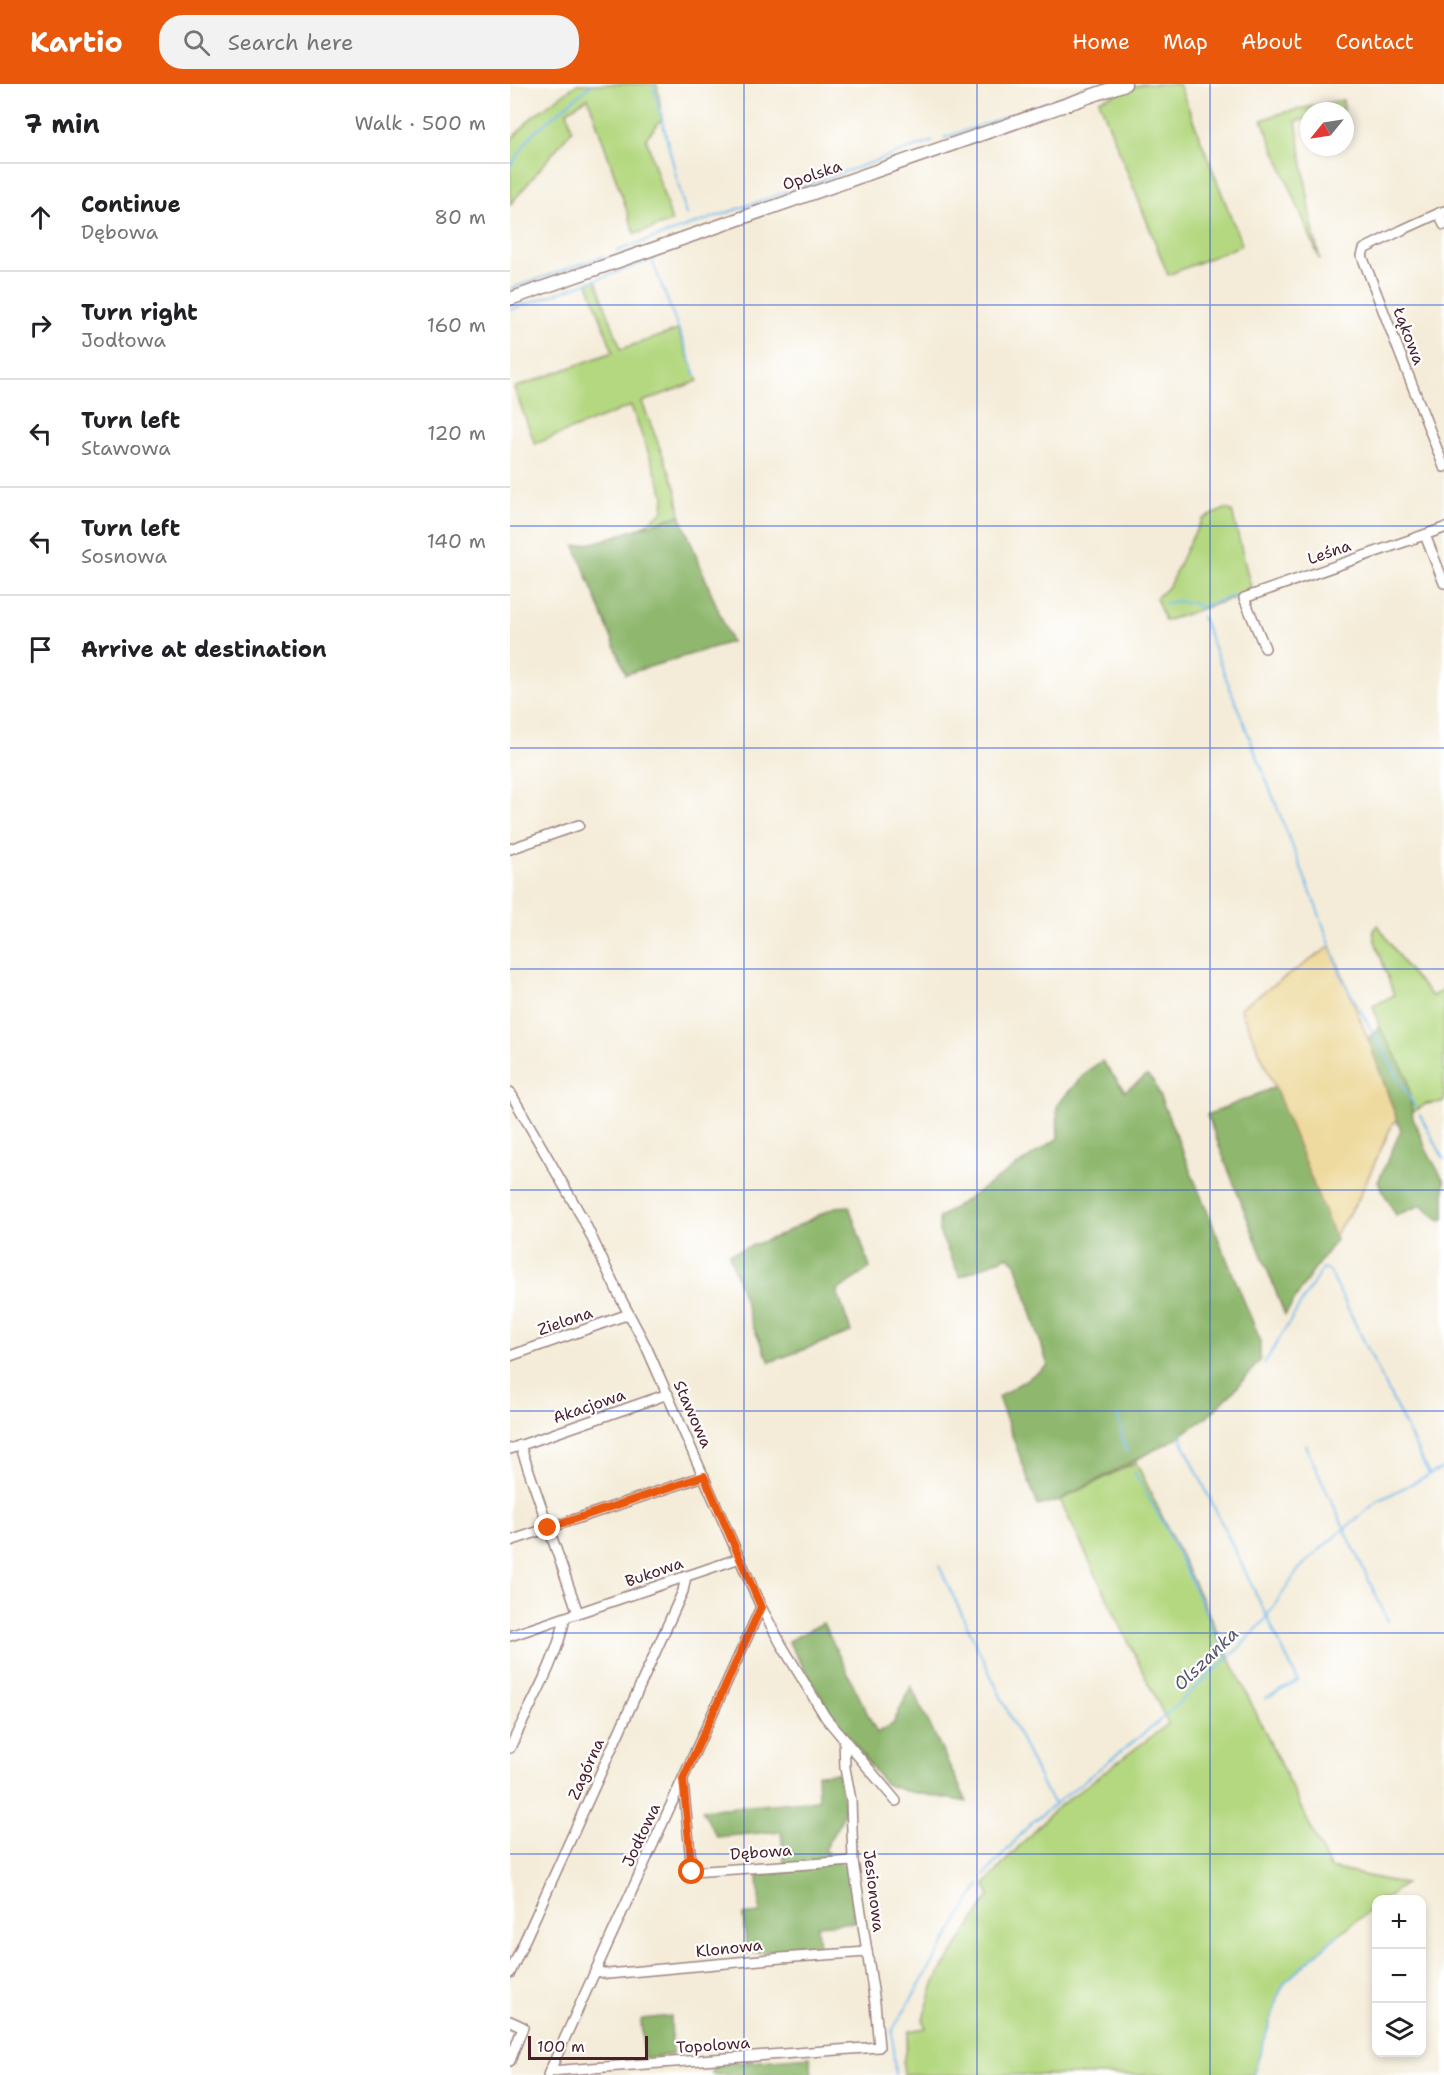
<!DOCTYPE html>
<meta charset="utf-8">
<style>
body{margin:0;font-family:"Shantell Sans",sans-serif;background:#f2f2f2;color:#202124}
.controls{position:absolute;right:18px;bottom:18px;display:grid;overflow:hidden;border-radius:12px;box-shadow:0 3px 9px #0003}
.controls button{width:54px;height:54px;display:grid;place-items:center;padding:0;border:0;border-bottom:2px solid #e0e0e0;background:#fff;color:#202124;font:30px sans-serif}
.compass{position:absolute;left:790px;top:18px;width:54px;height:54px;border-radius:50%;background:#fff;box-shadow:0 3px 9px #0003;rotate:240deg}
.scale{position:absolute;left:18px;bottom:15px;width:120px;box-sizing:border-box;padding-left:6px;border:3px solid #4a1f2b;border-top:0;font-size:16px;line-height:21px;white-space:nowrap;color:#4a1f2b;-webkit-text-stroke:4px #fff;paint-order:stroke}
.stop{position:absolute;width:18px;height:18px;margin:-14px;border:4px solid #ea580c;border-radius:50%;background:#fff}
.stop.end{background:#ea580c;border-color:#fff;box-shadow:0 2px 6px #0008}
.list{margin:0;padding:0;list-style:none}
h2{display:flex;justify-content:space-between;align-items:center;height:78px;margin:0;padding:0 24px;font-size:26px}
h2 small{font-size:20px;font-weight:400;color:#757577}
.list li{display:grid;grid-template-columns:39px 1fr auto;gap:18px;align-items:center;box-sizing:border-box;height:108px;padding:0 24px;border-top:2px solid #e0e0e0}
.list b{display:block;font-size:22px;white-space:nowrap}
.list p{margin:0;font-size:20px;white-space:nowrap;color:#757577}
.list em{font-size:20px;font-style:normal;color:#757577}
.icon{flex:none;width:33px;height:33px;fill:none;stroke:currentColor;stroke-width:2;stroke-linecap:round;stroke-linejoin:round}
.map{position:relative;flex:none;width:934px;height:1991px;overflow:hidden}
header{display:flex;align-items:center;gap:36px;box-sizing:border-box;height:84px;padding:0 30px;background:#ea580c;color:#fff}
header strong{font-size:28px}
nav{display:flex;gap:33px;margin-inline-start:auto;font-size:21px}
.search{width:420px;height:54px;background:#f2f2f2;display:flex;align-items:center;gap:15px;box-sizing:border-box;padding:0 21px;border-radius:24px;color:#757577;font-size:22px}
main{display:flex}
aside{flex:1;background:#fff}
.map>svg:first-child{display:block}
.green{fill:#b4d880;stroke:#7f7c56;stroke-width:1.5}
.forest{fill:#8fb86e;stroke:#6c6c4c;stroke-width:1.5}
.sand{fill:#eeda9e;stroke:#9c7c64;stroke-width:1.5}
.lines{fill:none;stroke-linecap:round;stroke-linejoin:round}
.stream{stroke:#76baec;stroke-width:2}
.street-casing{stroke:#9f8682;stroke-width:12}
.secondary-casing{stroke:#9f8682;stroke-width:15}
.street{stroke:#fff;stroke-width:9}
.secondary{stroke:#fff;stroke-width:12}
.route{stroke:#ea580c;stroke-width:8}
.grid{fill:none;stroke:#1d4ed8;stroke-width:1.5;stroke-opacity:0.55}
.labels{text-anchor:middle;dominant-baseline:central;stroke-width:4.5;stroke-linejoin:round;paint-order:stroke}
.street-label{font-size:16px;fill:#4a1f2b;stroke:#fff}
.water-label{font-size:18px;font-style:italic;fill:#59556f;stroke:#fff}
</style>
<header>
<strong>Kartio</strong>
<div class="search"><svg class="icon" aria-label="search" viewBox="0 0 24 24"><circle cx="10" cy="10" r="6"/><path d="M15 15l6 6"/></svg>Search here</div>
<nav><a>Home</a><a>Map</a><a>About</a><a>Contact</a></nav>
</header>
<main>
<aside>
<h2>7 min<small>Walk · 500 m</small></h2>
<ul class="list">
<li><svg class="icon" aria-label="ahead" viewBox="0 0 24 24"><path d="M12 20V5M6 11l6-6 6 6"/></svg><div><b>Continue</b><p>Dębowa</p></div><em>80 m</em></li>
<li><svg class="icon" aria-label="right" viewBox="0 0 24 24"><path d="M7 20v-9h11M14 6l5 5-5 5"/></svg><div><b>Turn right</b><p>Jodłowa</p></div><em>160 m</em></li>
<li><svg class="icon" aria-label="left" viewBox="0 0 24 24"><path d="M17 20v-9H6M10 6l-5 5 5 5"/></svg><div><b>Turn left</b><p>Stawowa</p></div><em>120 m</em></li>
<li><svg class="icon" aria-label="left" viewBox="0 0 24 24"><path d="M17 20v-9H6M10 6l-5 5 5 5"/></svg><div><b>Turn left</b><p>Sosnowa</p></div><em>140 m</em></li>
<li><svg class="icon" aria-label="arrive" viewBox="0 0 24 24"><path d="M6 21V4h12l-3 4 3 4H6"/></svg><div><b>Arrive at destination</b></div></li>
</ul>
</aside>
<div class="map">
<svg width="934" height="1991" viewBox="0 0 934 1991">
<rect width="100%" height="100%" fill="#fff"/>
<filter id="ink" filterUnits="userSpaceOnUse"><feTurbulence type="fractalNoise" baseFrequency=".0167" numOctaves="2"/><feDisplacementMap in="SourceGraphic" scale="12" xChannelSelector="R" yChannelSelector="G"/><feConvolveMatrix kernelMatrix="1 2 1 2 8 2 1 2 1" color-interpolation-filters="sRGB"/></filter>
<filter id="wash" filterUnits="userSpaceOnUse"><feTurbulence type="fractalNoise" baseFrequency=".008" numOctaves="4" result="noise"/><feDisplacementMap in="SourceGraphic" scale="24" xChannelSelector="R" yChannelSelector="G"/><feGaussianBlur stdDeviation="1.35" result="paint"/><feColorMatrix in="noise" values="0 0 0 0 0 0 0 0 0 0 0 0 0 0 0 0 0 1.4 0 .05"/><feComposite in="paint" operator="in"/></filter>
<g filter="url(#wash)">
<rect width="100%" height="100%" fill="#f4ecd8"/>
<g class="green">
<path d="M67,0H147L152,35L136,54L162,138L125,150L78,14L57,27L62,46L0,121V57L22,33Z"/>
<path d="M632,0H669L732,161L658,191L589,16Z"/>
<path d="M833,16L834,27H799V35L786,37L804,151L810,176L752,36L771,29Z"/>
<path d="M86,196L111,265L168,246L188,297L132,318L166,405L170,431L131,444L153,427L154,411L121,322L25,360L4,304L103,268L78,199Z"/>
<path d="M715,425L722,427L742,508L655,537L646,514L659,502L680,457L693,435Z"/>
<path d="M868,841L896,883L922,912L934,906V1018L916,1020L901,1029L897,992L869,942L863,922L884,911L864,854L863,846Z"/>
<path d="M626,1378L820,1784L895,1800L874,1815L866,1816V1822L829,1850L775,1898L770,1908L743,1991H394L393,1979L399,1947L416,1944L413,1935L425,1897L480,1811L475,1801L499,1773L544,1726L658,1640L550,1416Z"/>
</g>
<g class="forest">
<path d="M170,431L221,558L116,590L65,462L87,458Z"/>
<path d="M869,942L897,992L903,1034L917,1067L934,1097V1135L931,1137L912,1121L886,1131L868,1098L891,1046L858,955Z"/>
<path d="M592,977L615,1007L637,992L644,998L750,1256V1277L721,1310L698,1332L665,1355L550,1416L528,1422L488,1313L538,1282L506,1179L498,1172L450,1193L429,1148V1134L548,1054L547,1021L577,987Z"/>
<path d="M765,1003L826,1156L805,1184L775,1231L697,1031Z"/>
<path d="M339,1122L360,1184L327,1207L341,1248L260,1278L243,1243L219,1170L268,1152L325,1123Z"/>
<path d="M313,1539L367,1649L383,1640L401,1602L457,1718L396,1707L375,1700L321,1630L278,1557Z"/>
<path d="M328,1689L335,1729L314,1766L340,1786L344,1838L307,1841L309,1864L237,1869L233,1831L250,1829L248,1790L275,1789L271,1747L207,1753L192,1726L308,1716L307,1690Z"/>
<path d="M161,1932L162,1971L134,1975L131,1937L132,1935Z"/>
<path d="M300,1973L302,1991H202V1981Z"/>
</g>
<path class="sand" d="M821,862L858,955L887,1036L882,1041L848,1116L824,1152L765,1003L730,924Z"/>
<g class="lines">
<g class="stream">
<path d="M143,0L176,131"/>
<path d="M581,3L595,0"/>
<path d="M434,54L570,7"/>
<path d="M0,83L22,50L82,0"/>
<path d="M107,167L423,57"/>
<path d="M142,176L186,291"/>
<path d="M0,205L94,172"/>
<path d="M0,226L145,175"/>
<path d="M654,520L666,517L686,520L689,525"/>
<path d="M689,524L727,511"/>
<path d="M692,533L808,827L832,894L905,1023"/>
<path d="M910,1031L934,1075"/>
<path d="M754,1280L809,1190L813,1185L819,1186L919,1390"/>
<path d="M608,1332L616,1368"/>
<path d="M673,1350L672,1356L676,1365L788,1597L755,1615"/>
<path d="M795,1361L878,1537"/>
<path d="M623,1386L654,1440L717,1573"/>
<path d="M429,1482L535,1706L544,1720"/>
<path d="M475,1791L521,1739L648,1638L731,1562L753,1538L789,1485L816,1460L868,1417L934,1383"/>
<path d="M385,1991L382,1947L469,1802"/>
<path d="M743,1991L770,1908L775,1898L829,1850"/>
</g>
</g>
</g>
<g filter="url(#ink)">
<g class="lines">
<g class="street-casing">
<g id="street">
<path d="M934,127L892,146L854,165L852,172L934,383"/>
<path d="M929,129L934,141"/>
<path d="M915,451L934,499"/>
<path d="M755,564L734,514L934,444"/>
<path d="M0,765L69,741"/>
<path d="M0,1008L73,1135L110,1213L136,1262L251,1523L271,1560L316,1634L386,1717"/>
<path d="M0,1272L119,1230"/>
<path d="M10,1361L68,1529"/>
<path d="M0,1365L158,1310"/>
<path d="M0,1457L194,1392"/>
<path d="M0,1552L230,1474"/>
<path d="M0,1664C19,1622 46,1579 55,1534"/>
<path d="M173,1698L182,1788L343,1777"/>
<path d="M86,1887L98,1890L271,1874L357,1868"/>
<path d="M0,1889L173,1507L176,1492"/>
<path d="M0,1937L13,1943L0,1977"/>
<path d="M40,1987L369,1963L365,1919L343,1777L341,1716L335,1684L334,1654"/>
<path d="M38,1991L251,1523"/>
</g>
</g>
<g class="secondary-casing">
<path id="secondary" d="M0,215L615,0"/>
</g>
<use href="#street" class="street"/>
<use href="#secondary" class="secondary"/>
</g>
</g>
<g class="lines" filter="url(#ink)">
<path class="route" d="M38,1444L194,1392L251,1523L173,1695L182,1788"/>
</g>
<path class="grid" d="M234,0V1991M467,0V1991M700,0V1991M0,221H934M0,442H934M0,664H934M0,885H934M0,1106H934M0,1327H934M0,1549H934M0,1770H934"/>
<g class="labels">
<g class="street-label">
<text transform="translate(302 91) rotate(-19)">Opolska</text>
<text transform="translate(899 252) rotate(69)">Łąkowa</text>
<text transform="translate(819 468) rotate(-19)">Leśna</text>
<text transform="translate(55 1237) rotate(-19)">Zielona</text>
<text transform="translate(79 1322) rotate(-19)">Akacjowa</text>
<text transform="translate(183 1330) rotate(66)">Stawowa</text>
<text transform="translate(144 1488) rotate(-19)">Bukowa</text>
<text transform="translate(76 1685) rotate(-66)">Zagórna</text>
<text transform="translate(131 1751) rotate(-65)">Jodłowa</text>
<text transform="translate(251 1768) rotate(-4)">Dębowa</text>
<text transform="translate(364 1807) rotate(83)">Jesionowa</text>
<text transform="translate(219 1864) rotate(-6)">Klonowa</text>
<text transform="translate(203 1961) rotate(-4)">Topolowa</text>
</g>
<g class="water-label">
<text transform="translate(696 1575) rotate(-44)">Olszanka</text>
</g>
</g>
</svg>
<div class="controls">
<button>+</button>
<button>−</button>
<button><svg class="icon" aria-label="layers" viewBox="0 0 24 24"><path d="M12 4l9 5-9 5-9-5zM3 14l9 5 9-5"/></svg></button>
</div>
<svg class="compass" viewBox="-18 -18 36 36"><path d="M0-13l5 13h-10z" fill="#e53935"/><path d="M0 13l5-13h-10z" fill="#757577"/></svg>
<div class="scale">100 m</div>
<div class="stop" style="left:182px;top:1788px"></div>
<div class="stop end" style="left:38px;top:1444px"></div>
</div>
</main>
